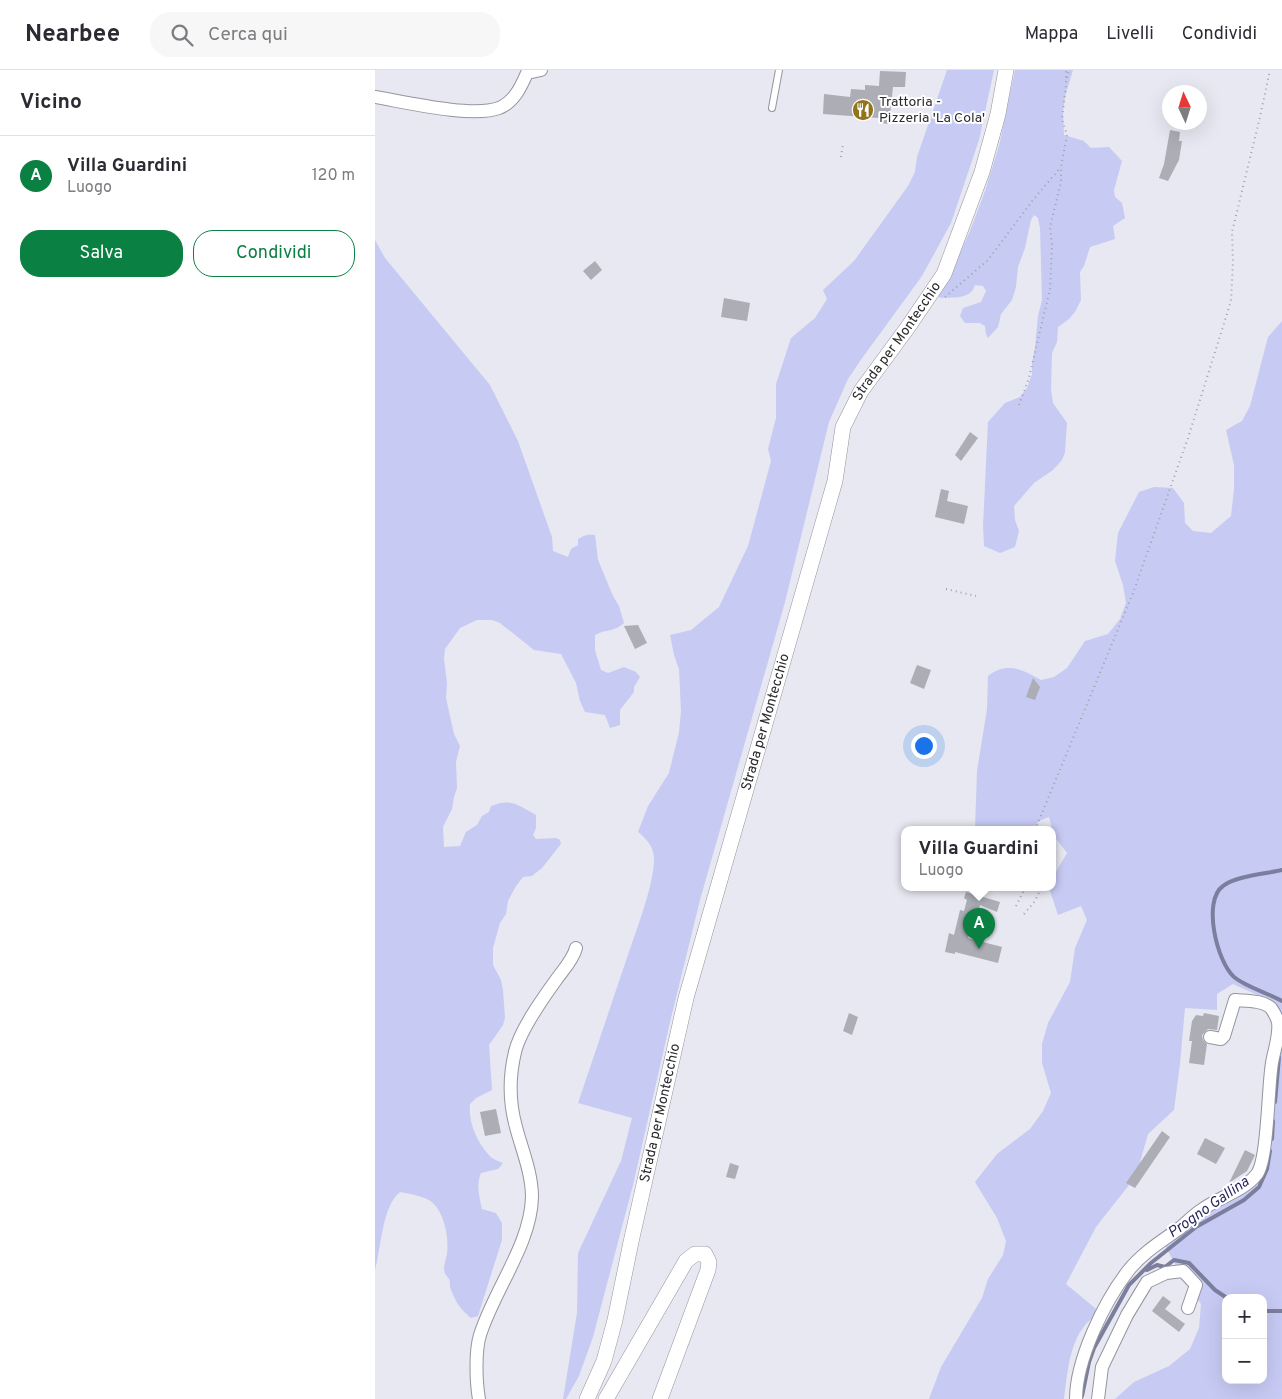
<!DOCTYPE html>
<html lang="it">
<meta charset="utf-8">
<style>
body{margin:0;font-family:Overpass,sans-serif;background:#f7f7f7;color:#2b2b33}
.controls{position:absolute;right:15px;bottom:15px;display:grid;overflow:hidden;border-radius:10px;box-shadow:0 5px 20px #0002}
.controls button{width:45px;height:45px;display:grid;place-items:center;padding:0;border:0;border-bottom:1px solid #e1e1e2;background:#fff;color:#2b2b33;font:25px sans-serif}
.compass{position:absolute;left:787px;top:15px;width:45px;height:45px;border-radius:50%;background:#fff;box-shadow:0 5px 20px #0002;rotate:356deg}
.you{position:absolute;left:548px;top:675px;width:18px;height:18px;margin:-12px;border:4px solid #fff;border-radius:50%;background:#1a73e8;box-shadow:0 0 0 8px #1a73e833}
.badge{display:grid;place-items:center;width:32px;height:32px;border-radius:50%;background:#0b8043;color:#fff;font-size:16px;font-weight:700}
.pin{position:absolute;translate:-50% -41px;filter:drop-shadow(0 1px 2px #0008)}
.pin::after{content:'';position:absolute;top:26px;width:18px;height:15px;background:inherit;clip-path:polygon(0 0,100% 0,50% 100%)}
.popup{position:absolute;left:526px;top:756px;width:155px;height:65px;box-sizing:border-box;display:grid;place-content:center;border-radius:10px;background:#fff;filter:drop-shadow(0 1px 4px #0005);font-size:16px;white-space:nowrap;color:#7c7c81}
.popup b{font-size:19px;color:#2b2b33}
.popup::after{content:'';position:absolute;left:50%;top:100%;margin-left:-10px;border:10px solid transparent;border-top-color:#fff}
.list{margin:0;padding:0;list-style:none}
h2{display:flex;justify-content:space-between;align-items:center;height:65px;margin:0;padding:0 20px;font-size:21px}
h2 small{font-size:16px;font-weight:400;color:#7c7c81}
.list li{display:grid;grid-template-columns:32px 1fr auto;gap:15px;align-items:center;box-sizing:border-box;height:80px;padding:0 20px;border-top:1px solid #e1e1e2}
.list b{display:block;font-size:19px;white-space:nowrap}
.list p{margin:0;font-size:16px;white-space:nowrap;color:#7c7c81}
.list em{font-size:16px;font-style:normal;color:#7c7c81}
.actions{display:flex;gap:10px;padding:15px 20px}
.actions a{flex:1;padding:11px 0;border:1px solid #0b8043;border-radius:20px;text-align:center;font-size:18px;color:#0b8043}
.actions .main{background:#0b8043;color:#fff}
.icon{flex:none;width:28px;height:28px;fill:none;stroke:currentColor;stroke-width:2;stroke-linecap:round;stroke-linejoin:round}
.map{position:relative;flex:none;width:907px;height:1329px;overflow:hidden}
header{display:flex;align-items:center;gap:30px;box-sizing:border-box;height:70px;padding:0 25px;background:#fff;border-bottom:1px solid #e1e1e2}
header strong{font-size:24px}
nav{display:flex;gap:28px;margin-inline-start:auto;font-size:18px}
.search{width:350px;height:45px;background:#f7f7f7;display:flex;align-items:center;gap:12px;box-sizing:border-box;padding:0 18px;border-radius:20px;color:#7c7c81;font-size:19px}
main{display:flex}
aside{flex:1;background:#fff}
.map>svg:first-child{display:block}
.green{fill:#c7caf3;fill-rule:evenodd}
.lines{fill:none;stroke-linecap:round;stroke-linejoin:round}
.stream{stroke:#7c7e9d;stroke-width:4}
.building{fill:#acadb5}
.service-casing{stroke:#94959d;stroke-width:8}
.minor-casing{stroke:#94959d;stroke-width:14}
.tertiary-casing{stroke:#94959d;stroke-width:16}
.path{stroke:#a0a1a8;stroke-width:2;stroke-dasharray:1 4;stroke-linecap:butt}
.service{stroke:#fff;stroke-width:6}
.minor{stroke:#fff;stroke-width:12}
.tertiary{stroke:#fff;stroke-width:15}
.labels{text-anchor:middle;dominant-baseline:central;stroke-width:4;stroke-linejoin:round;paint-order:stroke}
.poi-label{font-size:14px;fill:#2b2b2f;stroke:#fff;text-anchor:start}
.street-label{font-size:14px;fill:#2b2b2f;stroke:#fff}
.water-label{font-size:15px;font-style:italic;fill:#29285d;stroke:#fff}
</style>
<header>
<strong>Nearbee</strong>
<div class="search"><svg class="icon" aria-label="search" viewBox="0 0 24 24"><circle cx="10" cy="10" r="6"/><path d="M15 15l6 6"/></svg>Cerca qui</div>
<nav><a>Mappa</a><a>Livelli</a><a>Condividi</a></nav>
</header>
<main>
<aside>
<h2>Vicino<small></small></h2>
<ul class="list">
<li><span class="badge">A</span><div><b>Villa Guardini</b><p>Luogo</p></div><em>120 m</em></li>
</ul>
<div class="actions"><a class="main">Salva</a><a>Condividi</a></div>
</aside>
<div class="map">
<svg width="907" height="1329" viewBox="0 0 907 1329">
<rect width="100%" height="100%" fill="#e7e8f1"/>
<g class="green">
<path d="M572,0H619L604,70L576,153L547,206L485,291L473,309L454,352L410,532L325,830L296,948L258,1115L218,1267L204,1306L191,1329H188L202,1243L203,1183L246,1091L257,1048L203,1033C221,981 238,928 256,876C264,853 280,810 279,787C278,776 271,768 263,762L273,736L294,703L304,662L306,641L304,599L299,585L295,565L316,560L344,537L373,476L396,391L393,379L401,348V314L416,268L440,248L452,229L448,220L479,191L533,116L540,102L542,87Z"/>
<path d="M640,0H698L690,27L688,42L689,65L709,71L716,78L734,77L747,91L739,120L740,127L747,133L750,148L738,156L740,169L715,177L709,196L705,202L706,230L700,242L694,249L683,257L682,272L677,283L676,319L678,333L692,353L690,382L687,390L678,400L659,413L639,436L640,450L644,461L640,477L625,483L609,476L608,456L613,352L630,333L645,327L652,318L657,304V293L660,277L663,246L667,230L665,158L663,148L659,145L656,150L650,178L643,197L641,217L637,230L626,244L623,257L613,268L611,264L610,256L605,253H590L585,246L588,238L606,232L611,221L608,216L600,215C596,230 577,227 565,228L561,223L582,189L595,161L610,121L624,76Z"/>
<path d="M0,170L10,188L115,315L143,371L177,467L178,481L193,487L196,479L203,475V469C209,465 213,464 220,465L223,490L238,526L244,536L249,553C240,562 230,559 220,565V580L226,600L233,603L249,597L261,602L265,607L259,617V622L245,640V655L235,658L230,645L210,642L205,631L201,613L186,584L159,580L125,553L117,550H102L85,558L70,579L69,589L72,613L71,628L79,664L85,676L81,692L82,718L79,727L77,739L68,757L69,777L85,776L91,762L102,755L107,746L114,742L116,736C137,728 142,735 161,745V758L158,765L161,769L181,768L185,770L186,774L167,798L157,806L148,807L141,816L133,831L131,844L125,853L118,878V895L126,910L128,920L130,948L128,955L114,975L117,1020L101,1028L95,1034C93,1052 102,1072 114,1085C117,1089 123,1091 128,1093L123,1099L106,1103C101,1115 104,1126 107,1139L121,1143L127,1153V1170L103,1246L96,1248C84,1238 80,1231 75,1217C74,1212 76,1213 74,1209C72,1206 69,1204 69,1199C69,1194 71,1189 72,1184C74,1168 70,1145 58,1133C50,1126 35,1124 25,1122C7,1136 6,1179 0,1200Z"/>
<path d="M907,251V1329H740L759,1312L794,1296L815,1279L824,1258L826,1234L807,1207L787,1170L880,1102L901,945L889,928L858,914L842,924V940L810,938L805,994L799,1040L773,1064L761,1106L721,1157L691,1214L726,1243C695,1257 693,1299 689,1329H554L566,1297L607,1228L613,1209L628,1185L631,1171L622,1148L600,1112L622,1084L655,1059L668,1041L676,1023L667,993V974L673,953L695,912L700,878L712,850L706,836L683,845L674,818H678V807L692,783L679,766L674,747L664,751L657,760H600L602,701L612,639L613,606C632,591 648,600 666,610L679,607L692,598L710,571L733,564L745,549L751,533L748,515L740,491L743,463L764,422L779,417L798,418L809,433L810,453L818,461L836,463L856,446L859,419V395L851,360L867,351L875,336L893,267ZM851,1228H888V1310H851Z"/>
</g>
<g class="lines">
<g class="stream">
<path d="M907,800C890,804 861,806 848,816C827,831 842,892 859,907C871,917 893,923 907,931"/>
<path d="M900,1032L904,987"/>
<path d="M897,1069L898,1051"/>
<path d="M772,1200L782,1195L790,1197L799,1190L814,1193L840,1220L852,1228"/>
<path d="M888,1241H907"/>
<path d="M707,1326L714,1292L719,1278L754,1215L776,1193L821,1157L869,1130L884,1117L892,1099L895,1081"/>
</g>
</g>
<g class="building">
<path d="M505,1L531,2L530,17H518L514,54L504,53V48L448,44L449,24L475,27L476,19L490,20V15L504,16Z"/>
<path d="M795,60L805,62L804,71H807L804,90L793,111L784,108L789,94Z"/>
<path d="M220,191L227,200L216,210L208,201Z"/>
<path d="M349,228L375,233L372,251L346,247Z"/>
<path d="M595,362L603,368L586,391L580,385Z"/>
<path d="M566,419L574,421L572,431L593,436L589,454L560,447Z"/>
<path d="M263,555L272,573L260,579L249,556Z"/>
<path d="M542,595L556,600L549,619L535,613Z"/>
<path d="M658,608L665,617L660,630L651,627Z"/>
<path d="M591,822L625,832L622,842L605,835L604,839L601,838L593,868L627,877L623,893L580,882V884L570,882L574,863L579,865L585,840L589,841L592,830L589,828Z"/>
<path d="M474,943L483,947L477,965L468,961Z"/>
<path d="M829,943L844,946L842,960L833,959L827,965L828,970L832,974L829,995L814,993L817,971H814L817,951L821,945L828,946Z"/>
<path d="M121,1039L126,1063L110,1066L105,1042Z"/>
<path d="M787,1061L795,1067L760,1118L751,1113Z"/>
<path d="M830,1068L850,1078L841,1094L822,1084Z"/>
<path d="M870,1080L880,1085L872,1101L854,1113Z"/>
<path d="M355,1093L364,1096L360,1109L351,1107Z"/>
<path d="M788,1226L796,1232L790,1239L810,1254L804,1262L777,1241Z"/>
</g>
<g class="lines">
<g class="service-casing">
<path id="service" d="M397,38L404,0"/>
</g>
<g class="minor-casing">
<g id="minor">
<path d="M0,27C30,32 97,48 124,38C139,32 146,17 152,3L166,0"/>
<path d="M104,1329C101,1312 100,1281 105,1265C119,1220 156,1174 157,1127C157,1103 147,1080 141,1057C134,1032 134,1007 140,982C145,960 168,928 181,910C188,900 198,890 201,878"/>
<path d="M701,1329C701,1290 729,1232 753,1201C767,1183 787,1171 805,1158C812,1152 818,1146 825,1141C843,1127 868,1122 882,1104C893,1089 893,1015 897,993C899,980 905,965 903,952C902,948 898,941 896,938C887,930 871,931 860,930L849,966L846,969L835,967"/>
<path d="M723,1329L727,1297L752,1245L772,1212L791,1203L808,1201L821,1215L813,1238"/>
</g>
</g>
<g class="tertiary-casing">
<g id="tertiary">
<path id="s1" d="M212,1329L229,1291L240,1250L256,1172L311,928L460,411L468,357L486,321L533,257L569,204L607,102L623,44L631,0"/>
<path d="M231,1329L311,1191L320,1184H330L334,1192L333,1200L285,1329"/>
</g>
</g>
<g class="path">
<path d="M692,8L694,0"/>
<path d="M466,87L468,73"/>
<path d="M570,227L613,190L658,130L686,97"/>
<path d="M644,335L654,308L675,219L677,176L675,157L686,112V97L692,65L687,49L691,15V0"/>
<path d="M571,519L601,526"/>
<path d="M660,760L758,523L813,368L856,231L858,192L857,162L885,47L895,0"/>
<path d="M641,836L650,818"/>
<path d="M649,844L660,831L666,818"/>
</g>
<use href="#service" class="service"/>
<use href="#minor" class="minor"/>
<use href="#tertiary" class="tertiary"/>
</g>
<defs>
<g id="restaurant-disc" transform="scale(1.125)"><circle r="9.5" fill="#92741b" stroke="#fff"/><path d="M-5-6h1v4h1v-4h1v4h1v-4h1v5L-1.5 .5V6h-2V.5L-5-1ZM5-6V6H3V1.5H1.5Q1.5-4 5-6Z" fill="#fff"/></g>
</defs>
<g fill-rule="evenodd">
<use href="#restaurant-disc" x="488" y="40"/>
</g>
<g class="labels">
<g class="poi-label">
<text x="504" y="32">Trattoria -<tspan x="504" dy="16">Pizzeria 'La Cola'</tspan></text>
</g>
<g class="street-label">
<text stroke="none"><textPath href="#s1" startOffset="1108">Strada per Montecchio</textPath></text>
<text stroke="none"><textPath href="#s1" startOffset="701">Strada per Montecchio</textPath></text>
<text stroke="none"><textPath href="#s1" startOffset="296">Strada per Montecchio</textPath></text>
</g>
<g class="water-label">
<text transform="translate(834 1138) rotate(-35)">Progno Gallina</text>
</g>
</g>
</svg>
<div class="controls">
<button>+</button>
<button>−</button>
</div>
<svg class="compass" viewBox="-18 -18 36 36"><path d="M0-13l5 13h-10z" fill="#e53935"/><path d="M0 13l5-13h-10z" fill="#7c7c81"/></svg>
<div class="you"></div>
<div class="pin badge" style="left:604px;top:879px">A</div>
<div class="popup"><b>Villa Guardini</b>Luogo</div>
</div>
</main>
